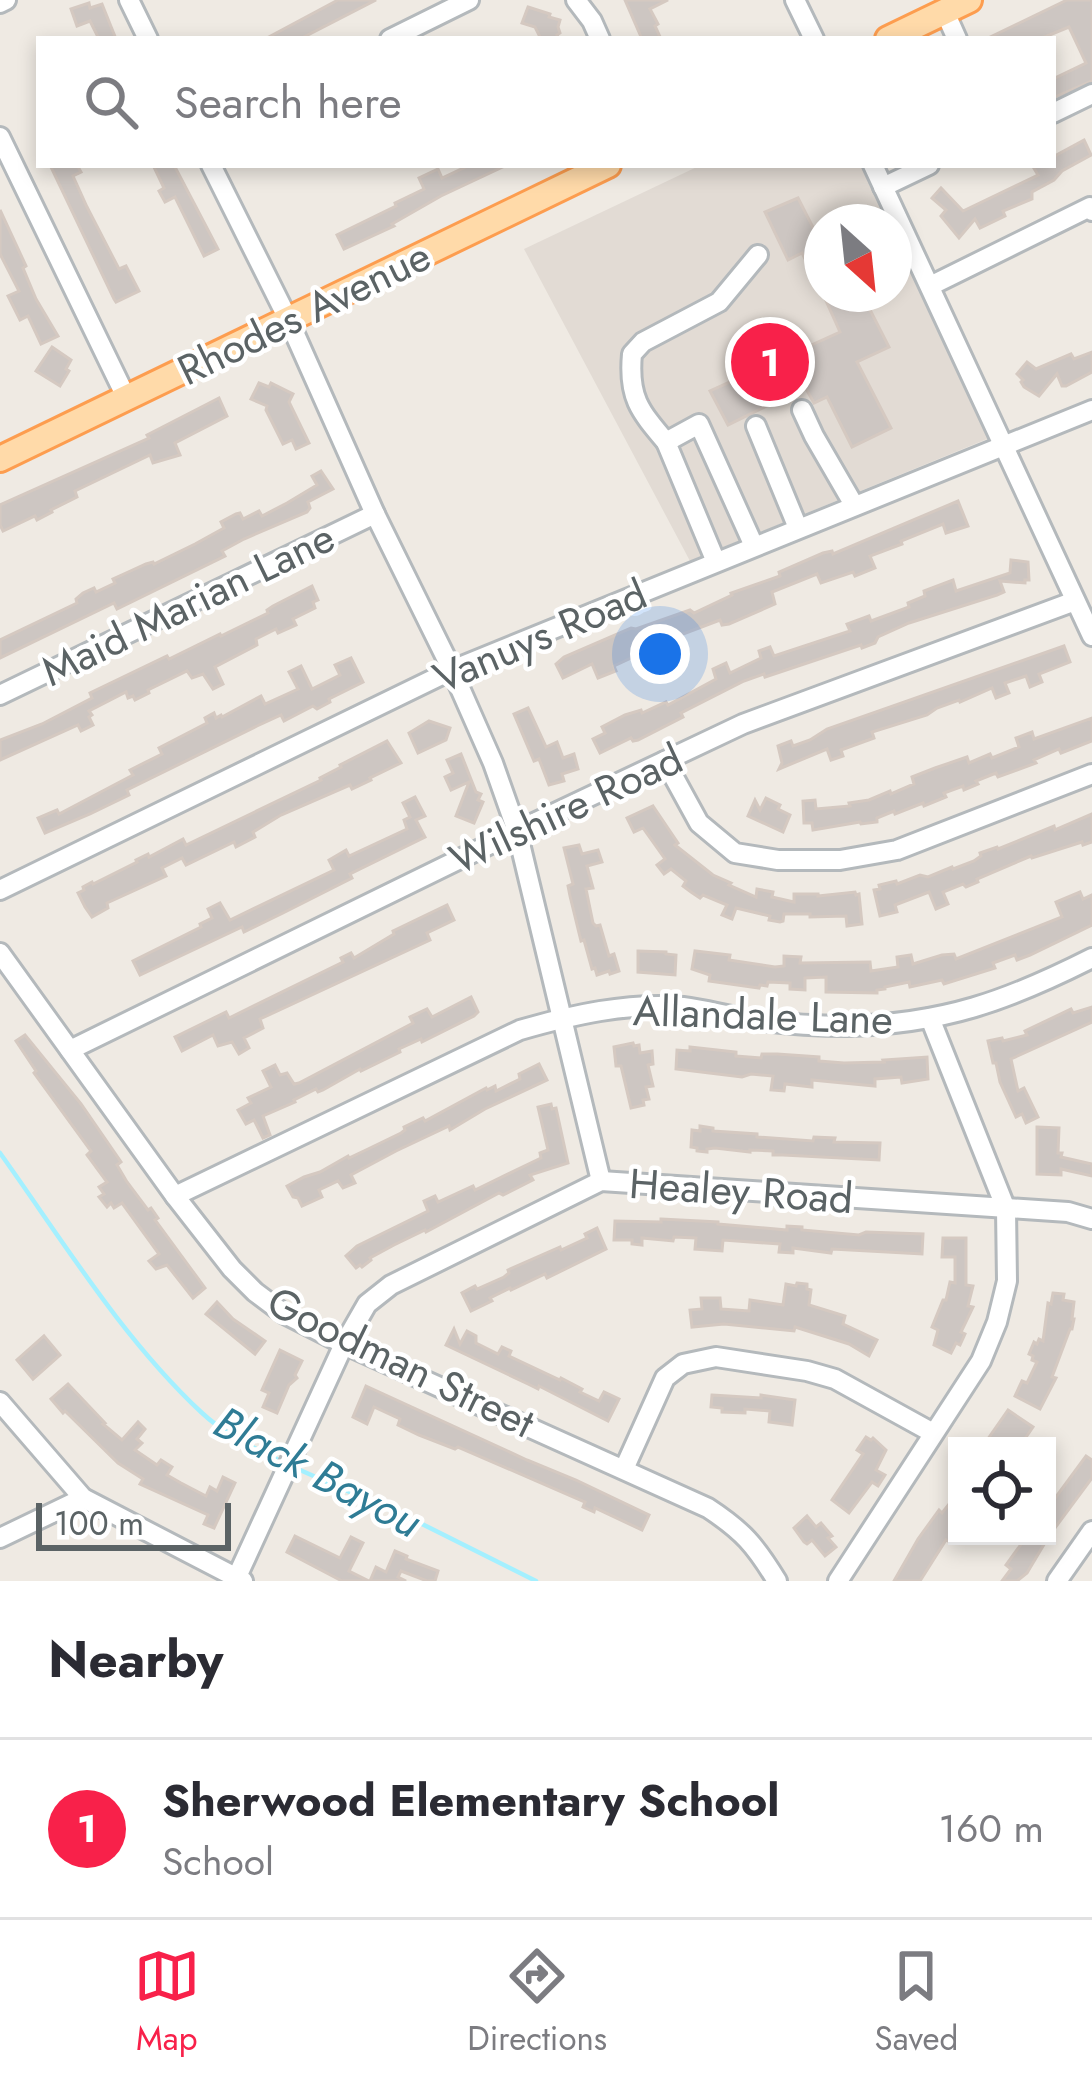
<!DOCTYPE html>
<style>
body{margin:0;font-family:Jost,sans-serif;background:#f7f7f7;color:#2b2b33}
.controls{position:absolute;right:36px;bottom:36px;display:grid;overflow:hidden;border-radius:0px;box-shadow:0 6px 18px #0003}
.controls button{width:108px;height:108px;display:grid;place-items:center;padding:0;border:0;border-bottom:3px solid #e1e1e2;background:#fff;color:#2b2b33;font:60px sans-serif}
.compass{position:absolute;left:804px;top:204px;width:108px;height:108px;border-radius:50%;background:#fff;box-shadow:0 6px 18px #0003;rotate:153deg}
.scale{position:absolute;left:36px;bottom:30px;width:195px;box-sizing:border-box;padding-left:12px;border:6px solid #5b6365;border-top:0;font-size:33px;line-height:42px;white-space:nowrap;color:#5b6365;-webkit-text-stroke:9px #fff;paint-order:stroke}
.you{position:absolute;left:660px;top:654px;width:42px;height:42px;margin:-30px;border:9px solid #fff;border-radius:50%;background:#1a73e8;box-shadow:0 0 0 18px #1a73e833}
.badge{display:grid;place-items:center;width:78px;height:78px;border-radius:50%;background:#f8214a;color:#fff;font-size:39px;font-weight:700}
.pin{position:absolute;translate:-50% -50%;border:6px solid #fff;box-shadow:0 3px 12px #0006}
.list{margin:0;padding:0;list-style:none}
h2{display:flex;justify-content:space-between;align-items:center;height:156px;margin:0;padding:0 48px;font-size:51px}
h2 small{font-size:39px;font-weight:400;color:#7c7c81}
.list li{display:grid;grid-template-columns:78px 1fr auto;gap:36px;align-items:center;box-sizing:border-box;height:180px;padding:0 48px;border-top:3px solid #e1e1e2}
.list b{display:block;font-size:45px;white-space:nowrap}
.list p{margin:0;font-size:39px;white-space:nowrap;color:#7c7c81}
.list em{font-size:39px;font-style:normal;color:#7c7c81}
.icon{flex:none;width:66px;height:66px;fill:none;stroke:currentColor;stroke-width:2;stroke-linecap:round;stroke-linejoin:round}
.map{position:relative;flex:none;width:1092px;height:1581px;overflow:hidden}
.search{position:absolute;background:#fff;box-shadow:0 6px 18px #0003;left:36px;right:36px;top:36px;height:132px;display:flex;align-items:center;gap:30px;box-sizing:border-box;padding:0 42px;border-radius:0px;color:#7c7c81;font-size:45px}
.sheet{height:336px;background:#fff}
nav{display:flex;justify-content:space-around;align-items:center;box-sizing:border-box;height:168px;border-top:3px solid #e1e1e2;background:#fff;font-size:33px;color:#7c7c81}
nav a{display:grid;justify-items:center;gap:6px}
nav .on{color:#f8214a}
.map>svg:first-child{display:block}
.education{fill:#e2dbd4}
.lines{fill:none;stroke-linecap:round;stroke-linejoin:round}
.stream{stroke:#a4f0ff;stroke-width:4.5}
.building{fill:#cdc6c2;stroke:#d5c9c1;stroke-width:3}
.minor-casing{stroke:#b4b9bc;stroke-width:24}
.major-casing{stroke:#fd9d4f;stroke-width:30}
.minor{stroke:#fff;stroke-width:18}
.major{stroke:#ffdaa9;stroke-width:24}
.labels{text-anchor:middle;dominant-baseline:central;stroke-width:9;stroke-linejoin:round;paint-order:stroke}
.street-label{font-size:42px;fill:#5b6365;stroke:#fff}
.water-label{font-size:45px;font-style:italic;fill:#2f7c95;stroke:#fff}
</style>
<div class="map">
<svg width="1092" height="1581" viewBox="0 0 1092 1581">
<rect width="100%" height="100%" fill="#efeae3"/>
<path class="education" d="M701,165H862L890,222H822V294H894V231L988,430L987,439L690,561L524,249Z"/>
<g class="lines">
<g class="stream">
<path d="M0,1153C63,1241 122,1338 201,1412C224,1434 254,1448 281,1461"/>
<path d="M291,1466L422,1524L536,1581"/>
</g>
</g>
<g class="building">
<path d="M338,0H376L300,39H265Z"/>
<path d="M625,0H668L650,9L658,24L655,26L661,39H642Z"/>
<path d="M1067,0H1092V81L1053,98V79L1086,63L1069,27L1040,39H986Z"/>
<path d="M89,3L90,8L102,4L116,39H99L90,21L77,26L71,9Z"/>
<path d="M528,7L550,14L549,17L560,20L558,27L560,33L557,35L559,39H541L535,27L522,23Z"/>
<path d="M1084,140L1091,155L1062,171L1054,180L1032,192V199L1003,211L1005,216L980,228L975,219L959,238L941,216L946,210L932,198L941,188L963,211L1038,175L1032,165H1053V157Z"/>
<path d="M50,165H77L81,172L73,176L87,207L119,269L126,266L139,291L116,302L114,299Z"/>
<path d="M153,165H174L218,249L204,256L175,197L165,202L159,191L164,188Z"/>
<path d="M470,165H507L441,196L392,224L394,226L344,249L337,235L396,206L395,203L424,189L419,178L438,169L442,178Z"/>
<path d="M798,198L822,245V292L802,253L788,260L765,212Z"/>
<path d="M0,210L26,266L23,268L36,299L58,336L41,344L28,316L20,320L8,296L19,291L0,254Z"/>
<path d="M823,294H862L889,347L857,362L891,428L852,447L827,397L814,403L805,387L728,425L710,391L840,332Z"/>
<path d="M52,347L71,360L66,369L69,371L60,386L36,371Z"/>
<path d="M1092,352V372L1066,386H1062L1057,374L1039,396L1024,387L1021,382L1023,380L1017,374L1027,362L1036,369L1071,354L1074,359Z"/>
<path d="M259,383L269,387L271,383L293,394L289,402L309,443L296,449L292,440L283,444L266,410L267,406L251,399Z"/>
<path d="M219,398L227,416L175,443L180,455L153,463L150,455L75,491L77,497L51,510L52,512L37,520L35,516L3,531L0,525V505L149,438L147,435Z"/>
<path d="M321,471L333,489L308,502L310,508L307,512L244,539L222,551L225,556L117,609L114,603L0,658V640L77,603L76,599L83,593L94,588L96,592L115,583L113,579L126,573L146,564L153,562L154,564L195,544L224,528L221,522L236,514L240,513L243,519L259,511L262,516L287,503L317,485L312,476Z"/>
<path d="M958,501L968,526L946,533L943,524L901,541L902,544L870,556L875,568L855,576L853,572L821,583L817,574L772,592L775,604L729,624L722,625L720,620L683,634L614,666L616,671L598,678L592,664L563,678L556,664L564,657L631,628L636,629L690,610L694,613L732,595L731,593L780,576L779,572L823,553L832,551L833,554Z"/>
<path d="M1011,560L1028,562L1029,580H1025V583L1000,581L1004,592L997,595L909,623L878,637L875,643L862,648L861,645L765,677L764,674L744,681L681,713L683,717L638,740L633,741L631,738L600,753L593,739L605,733L602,727L625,715L641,710L642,713L666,702L668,705L716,679L713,669L726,663L730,673L761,658L759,651L770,647L774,656L850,631L847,624L869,616L871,621L909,607L908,603L925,596L924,591L953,580L956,591L1010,573Z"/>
<path d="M312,586L318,600L313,602L315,608L293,619L296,625L278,633L276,629L256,639L257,645L215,667L223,684L213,689L203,674L192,678L187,671L148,690L149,693L135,700L133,696L128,698L126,692L89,711L92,715L89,717L93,725L81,731L78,725L0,760V740L42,724L92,698L90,693L167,656L169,659L220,634L221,636L227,633L268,613L267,610L273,606Z"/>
<path d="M1064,646L1070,662L1039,674L1042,682L1030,687L1026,676L1005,683L1009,693L996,698L992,688L960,702L959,700L937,708L927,715L872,732L874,738L841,750L843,756L831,760L827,749L779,769L782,763L778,746L791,741L793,746L810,740L827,729Z"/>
<path d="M351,658L363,682L329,699L330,702L317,709L313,706L284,721L281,715L257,726L127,790L129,795L90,814L45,833L38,818L57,810L59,814L133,775L130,770L162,754L159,748L207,723L205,718L214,713L216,718L221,715L222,717L261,696L265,704L298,689L289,672L301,666L312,689L340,675L335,665Z"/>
<path d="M528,708L546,747L557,742L563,758L574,754L578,769L562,774L564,781L549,785L539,759L534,761L514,714Z"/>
<path d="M1092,718V741L1061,753L1059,749L1034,760L1036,763L998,777L996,773L976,781L978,784L964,790L963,786L944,793L946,797L924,806L923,803L895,814L894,811L877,818V822L861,824L860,822L813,830L812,823H804L803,801L815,800L816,809L850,806L849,803L869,800L890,791L891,794L914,784L912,777L935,768L967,757L969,763L990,754L992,758L1019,747L1016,738L1032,732L1034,739Z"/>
<path d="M429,721L450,728L446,740L418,753L409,733Z"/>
<path d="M387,741L401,763L370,778L371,780L352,789L350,785L281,815L253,832L255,837L236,847L234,842L186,865L182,858L162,868L166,876L107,903L108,908L92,917L85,907L78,893L84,890L83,887L92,882L93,884L137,862L136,860L148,854L149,857L183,839L186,845L321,780L320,778L341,767L340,765Z"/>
<path d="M461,754L476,792L481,794L478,800L483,802L474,823L456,816L469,782L451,790L445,777L453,773L447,760Z"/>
<path d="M415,797L425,816L416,820L425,837L350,874L352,878L283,913L244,932L242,927L140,975L133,961L201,927L200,924L212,918L208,909L220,903L230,920L334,870L329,860L346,850L349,856L407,829L404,820L410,817L403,803Z"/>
<path d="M766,798L780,805L778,809L790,815L783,832L748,816L755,800L760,810Z"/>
<path d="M653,806L678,843L675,845L713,875L731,883L729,885L756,897L757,889L773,892L772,897L794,902V894H818V896L855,892L856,895L859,894L862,924L847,926L846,916L810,917V914H784L783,921L780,922L769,920L770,916L736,908L732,919L722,915L727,905L703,895L700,898L691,892L683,886L686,881L671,869L664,874L657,865L665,859L643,828L634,832L627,818Z"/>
<path d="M1092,814V842L1083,845L1082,842L1032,858L1031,856L977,879L978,882L966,887L963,884L943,892L948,904L936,909L929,892L895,905L897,912L880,916L874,890L880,889L879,885L896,881L897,884L920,875L928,877L952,867L953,869L974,861L981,856L980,853L997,847L998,849L1054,826L1055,830Z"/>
<path d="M579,845L582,854L598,850L602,862L587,866L593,888L586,889L593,923L596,926L600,925L609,956L614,954L619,971L610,974L609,971L597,975L595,968L592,969L584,940L581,941L570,896L568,886L573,884L564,848Z"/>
<path d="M1080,892L1083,899L1092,895V925L1030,955L1017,960L1015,955L993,963L995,968L944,984L942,980L910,987L909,982L885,987V989L877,990V993L826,992V977L805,978V990L790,989V983L768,982L767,986L760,985L759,988L709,981L710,975L692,969L695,951L730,955L729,960L775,967L784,966V956L801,957L800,963L870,962L871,971L898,967L897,957L911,955L913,964L942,955L954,954L956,959L1062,917L1056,902Z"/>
<path d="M447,905L454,920L427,933L430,940L260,1019L263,1028L244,1038L249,1048L239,1054L232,1042L218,1046L213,1035L182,1051L175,1037L181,1034L226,1012L229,1018L343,962L341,958L351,953L354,958L394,934L393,931Z"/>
<path d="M638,951L666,952V954L676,955L675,975L638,972Z"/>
<path d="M471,997L478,1012L474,1016L422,1042L421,1039L399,1049L400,1052L361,1071L360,1069L323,1090L318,1092L316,1089L294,1100L295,1102L263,1116L270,1135L263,1138L254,1120L246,1124L238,1110L251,1103L248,1098L271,1087L263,1071L275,1065L280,1075L287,1073L294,1084L299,1083L413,1023L410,1017L427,1009L432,1017Z"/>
<path d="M1092,1007V1022L1011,1059L1018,1091L1024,1088L1038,1117L1026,1123L1022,1114L1016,1117L1000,1082L996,1063H993L988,1041L1002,1038L1003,1041L1027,1035L1025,1031L1071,1009L1073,1013Z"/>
<path d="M25,1035L81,1104L121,1162L117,1165L127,1182L148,1210L151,1208L158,1218L155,1220L205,1288L193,1298L167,1265L156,1269L149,1261L159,1254L122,1203L114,1208L111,1203L107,1207L99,1197L104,1194L99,1187L107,1182L87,1155L91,1151L34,1073L36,1071L16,1041Z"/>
<path d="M633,1043L634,1046L639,1045L640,1053L652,1051L653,1064L648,1065L653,1086L646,1087L649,1099L643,1100L644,1105L631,1108L621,1066H616L614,1047Z"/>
<path d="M690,1047L736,1052V1056L761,1058L762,1054H777L819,1057V1061L844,1063L884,1062L883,1060L927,1057L928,1079L902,1083L901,1077L875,1079V1086L812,1080V1087L785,1084L784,1091L771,1090L773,1076L751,1074L742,1077L676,1069L677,1050L690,1051Z"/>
<path d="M539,1064L547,1080L485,1109L450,1130L449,1126L396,1151L351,1175L355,1183L343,1188L338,1181L319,1190L322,1197L302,1206L298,1198L293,1197L287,1186L304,1177L320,1172L348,1156L349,1158L368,1149L401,1133L405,1130L404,1127L423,1118L425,1121L486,1088L487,1090L495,1086L496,1091L520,1079L519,1074Z"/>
<path d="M551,1104L552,1109L556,1108L568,1163L530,1175L533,1180L503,1195L499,1193L426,1232L425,1230L394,1245L370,1258L371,1260L362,1267L360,1265L356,1268L346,1256L357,1246L428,1211L424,1201L435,1196L438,1202L473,1186L475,1190L541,1158L540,1153L548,1150L538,1107Z"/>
<path d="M700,1126L713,1128V1131L757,1134V1137L813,1141L814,1137L835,1138L834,1142L880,1143L879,1160L783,1155H773V1151L750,1150V1152L715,1148L707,1149V1152L697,1151V1148L691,1147L692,1130L700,1131Z"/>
<path d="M1037,1127L1059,1128L1058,1153H1062L1061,1157L1092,1164V1176L1061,1169V1175L1037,1174Z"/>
<path d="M661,1219L718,1222V1224L787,1230V1226L802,1227V1230L859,1235L866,1232L923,1234L922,1254L832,1249L831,1253L793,1248V1253L779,1252L780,1244L723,1240L722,1251L695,1249L696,1238L674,1237L673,1241L642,1238V1245L632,1244V1240H614L615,1221L661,1222Z"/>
<path d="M597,1228L606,1249L547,1278L545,1274L511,1290L510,1288L490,1298L492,1301L471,1311L462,1293L475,1286L477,1289L504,1277L509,1273L508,1270L560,1247L561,1250L587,1238L585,1234Z"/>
<path d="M943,1238H966V1285L973,1286L968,1306L973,1307L961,1332L965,1334L960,1345L956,1343L951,1353L934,1345L938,1330L932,1327L943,1300H946L950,1282L955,1283V1257H942Z"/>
<path d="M797,1283L807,1284V1289L811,1290L809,1305L845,1316L843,1324L877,1340L869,1356L849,1344L795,1327L794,1331L724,1324L692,1327L690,1310L702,1309L701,1298H720L721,1309L749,1311L750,1300L783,1305L786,1284L796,1286Z"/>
<path d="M1053,1293L1064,1294L1063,1300L1074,1302L1072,1319H1074L1072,1329H1070L1052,1377L1056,1378L1040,1409L1015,1396L1022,1381L1027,1383L1037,1362L1032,1360L1033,1356L1029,1354L1034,1342L1037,1344L1039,1339L1043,1341L1048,1303L1051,1304Z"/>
<path d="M217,1302L233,1319L265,1341L255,1354L206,1314Z"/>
<path d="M454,1329L460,1344L467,1331L476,1336V1343L498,1354L502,1347L511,1351L509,1356L560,1380L561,1378L582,1389L580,1392L599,1401L604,1392L619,1399L608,1421L539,1386L538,1389L528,1384L446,1345Z"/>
<path d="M44,1336L60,1355L33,1379L17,1360Z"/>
<path d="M280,1350L302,1361L295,1375L297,1378L289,1385L277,1413L263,1407L269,1393L262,1390Z"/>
<path d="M68,1384L105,1423L103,1424L122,1440L138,1422L145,1429L137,1439L142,1443L135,1450L157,1465L161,1460L172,1467L167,1475L181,1483L206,1496L210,1487L217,1491L223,1477L235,1483L214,1528L204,1524L208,1515L140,1484L143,1479L118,1463L65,1411L63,1413L51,1399Z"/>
<path d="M366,1386L527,1460L576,1480L649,1515L642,1530L595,1508L594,1512L583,1507L585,1502L458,1447L455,1449L419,1435L398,1425L400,1419L374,1407L367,1424L353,1417Z"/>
<path d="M712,1395L761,1398V1395L795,1400L792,1425L769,1422L770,1411L745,1409V1413L722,1412V1408L711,1407Z"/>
<path d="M1008,1410L1033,1427L1020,1446H983Z"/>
<path d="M866,1437L871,1440L873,1438L886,1450L876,1470L885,1475L878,1486L872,1482L849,1513L832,1500L863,1454L857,1450Z"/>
<path d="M1086,1456L1092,1460V1478L1049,1536L1027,1573L1017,1581H1002L1011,1569L1006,1565L1027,1536H1047V1496L1053,1501Z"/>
<path d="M957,1494V1513L952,1519L957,1523V1532L950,1542L946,1540L920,1581H894L918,1539L939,1510L942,1513Z"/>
<path d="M807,1516L816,1527L821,1523L832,1536L828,1538L836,1547L825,1556L812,1540L807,1544L804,1542L794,1528Z"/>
<path d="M295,1536L340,1558L351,1537L363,1543L349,1571L369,1581H342L287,1552Z"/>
<path d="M395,1551L407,1556L406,1559L438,1571L435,1581H427L401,1571L398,1577L406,1581H370L376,1567L386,1572Z"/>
</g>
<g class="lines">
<g class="minor-casing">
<g id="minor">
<path d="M129,0L148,39"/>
<path d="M576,0L592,21L600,39"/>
<path d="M795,0L814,39"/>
<path d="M0,3L6,0"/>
<path d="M945,12L957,39"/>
<path d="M390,39L469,0"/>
<path d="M1053,113L1092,94"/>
<path d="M0,137L126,397"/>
<path d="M211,165L289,321L375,514L452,670L493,763L517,831L601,1181"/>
<path d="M873,165L1092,636"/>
<path d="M883,187L929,165"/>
<path d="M930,286L1090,207L1092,211"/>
<path d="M802,410L814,436L854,505"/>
<path d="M756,426L798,528"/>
<path d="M666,442C639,410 628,397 632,354L643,342L719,302L758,255"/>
<path d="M716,562L666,442L699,424L754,546"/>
<path d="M0,695L375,514"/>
<path d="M665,761L699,823L735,853L778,860H840L897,850L1092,774"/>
<path d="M0,890L452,670L1092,410"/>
<path d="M0,953L175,1196L232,1269L255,1292L283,1313L344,1344L708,1508C743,1531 755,1545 777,1581"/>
<path d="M70,1050L517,831L743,724L1075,601"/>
<path d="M175,1196L520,1030C572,1015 628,1002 683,1007C707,1010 731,1017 755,1020C784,1024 817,1026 847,1026C943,1024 1007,1001 1092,958"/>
<path d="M0,1402L83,1498L243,1581"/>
<path d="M624,1469L665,1378L683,1364L716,1357L807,1371L835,1379L933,1433"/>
<path d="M0,1538L83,1498"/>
<path d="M235,1581L344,1344L367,1304L391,1285L601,1181L1068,1212L1092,1219"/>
<path d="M838,1581L981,1361L997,1322L1007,1281L1006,1209L930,1018"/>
<path d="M1057,1581L1092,1531"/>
</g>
</g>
<g class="major-casing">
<g id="major">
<path d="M888,39L969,0"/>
<path d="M0,459L608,165"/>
</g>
</g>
<use href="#minor" class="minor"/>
<use href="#major" class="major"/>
</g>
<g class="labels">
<g class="street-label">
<text transform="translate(304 313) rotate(-26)">Rhodes Avenue</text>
<text transform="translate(188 604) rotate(-26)">Maid Marian Lane</text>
<text transform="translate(540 636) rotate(-23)">Vanuys Road</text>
<text transform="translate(566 809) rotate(-25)">Wilshire Road</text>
<text transform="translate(763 1015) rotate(2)">Allandale Lane</text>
<text transform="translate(741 1191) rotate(4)">Healey Road</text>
<text transform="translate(401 1362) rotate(26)">Goodman Street</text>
</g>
<g class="water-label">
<text transform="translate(318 1472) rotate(28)">Black Bayou</text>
</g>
</g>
</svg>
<div class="controls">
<button><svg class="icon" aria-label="locate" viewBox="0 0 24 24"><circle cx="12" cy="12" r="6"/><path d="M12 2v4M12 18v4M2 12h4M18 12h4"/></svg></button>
</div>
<svg class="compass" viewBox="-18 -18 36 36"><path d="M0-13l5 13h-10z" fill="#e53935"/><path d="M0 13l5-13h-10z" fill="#7c7c81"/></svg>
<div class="scale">100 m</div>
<div class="you"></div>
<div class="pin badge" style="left:770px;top:362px">1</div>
<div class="search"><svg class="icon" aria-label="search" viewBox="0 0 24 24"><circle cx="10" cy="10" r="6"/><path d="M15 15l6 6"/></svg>Search here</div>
</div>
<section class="sheet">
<h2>Nearby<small></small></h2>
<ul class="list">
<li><span class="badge">1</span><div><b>Sherwood Elementary School</b><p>School</p></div><em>160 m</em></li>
</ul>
</section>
<nav>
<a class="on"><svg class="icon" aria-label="map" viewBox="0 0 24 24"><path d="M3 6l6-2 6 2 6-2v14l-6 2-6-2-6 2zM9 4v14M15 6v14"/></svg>Map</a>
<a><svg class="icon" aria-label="directions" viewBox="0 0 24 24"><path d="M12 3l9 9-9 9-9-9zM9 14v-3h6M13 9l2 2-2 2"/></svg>Directions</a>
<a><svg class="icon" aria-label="saved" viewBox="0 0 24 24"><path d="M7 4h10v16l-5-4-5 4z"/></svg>Saved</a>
</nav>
